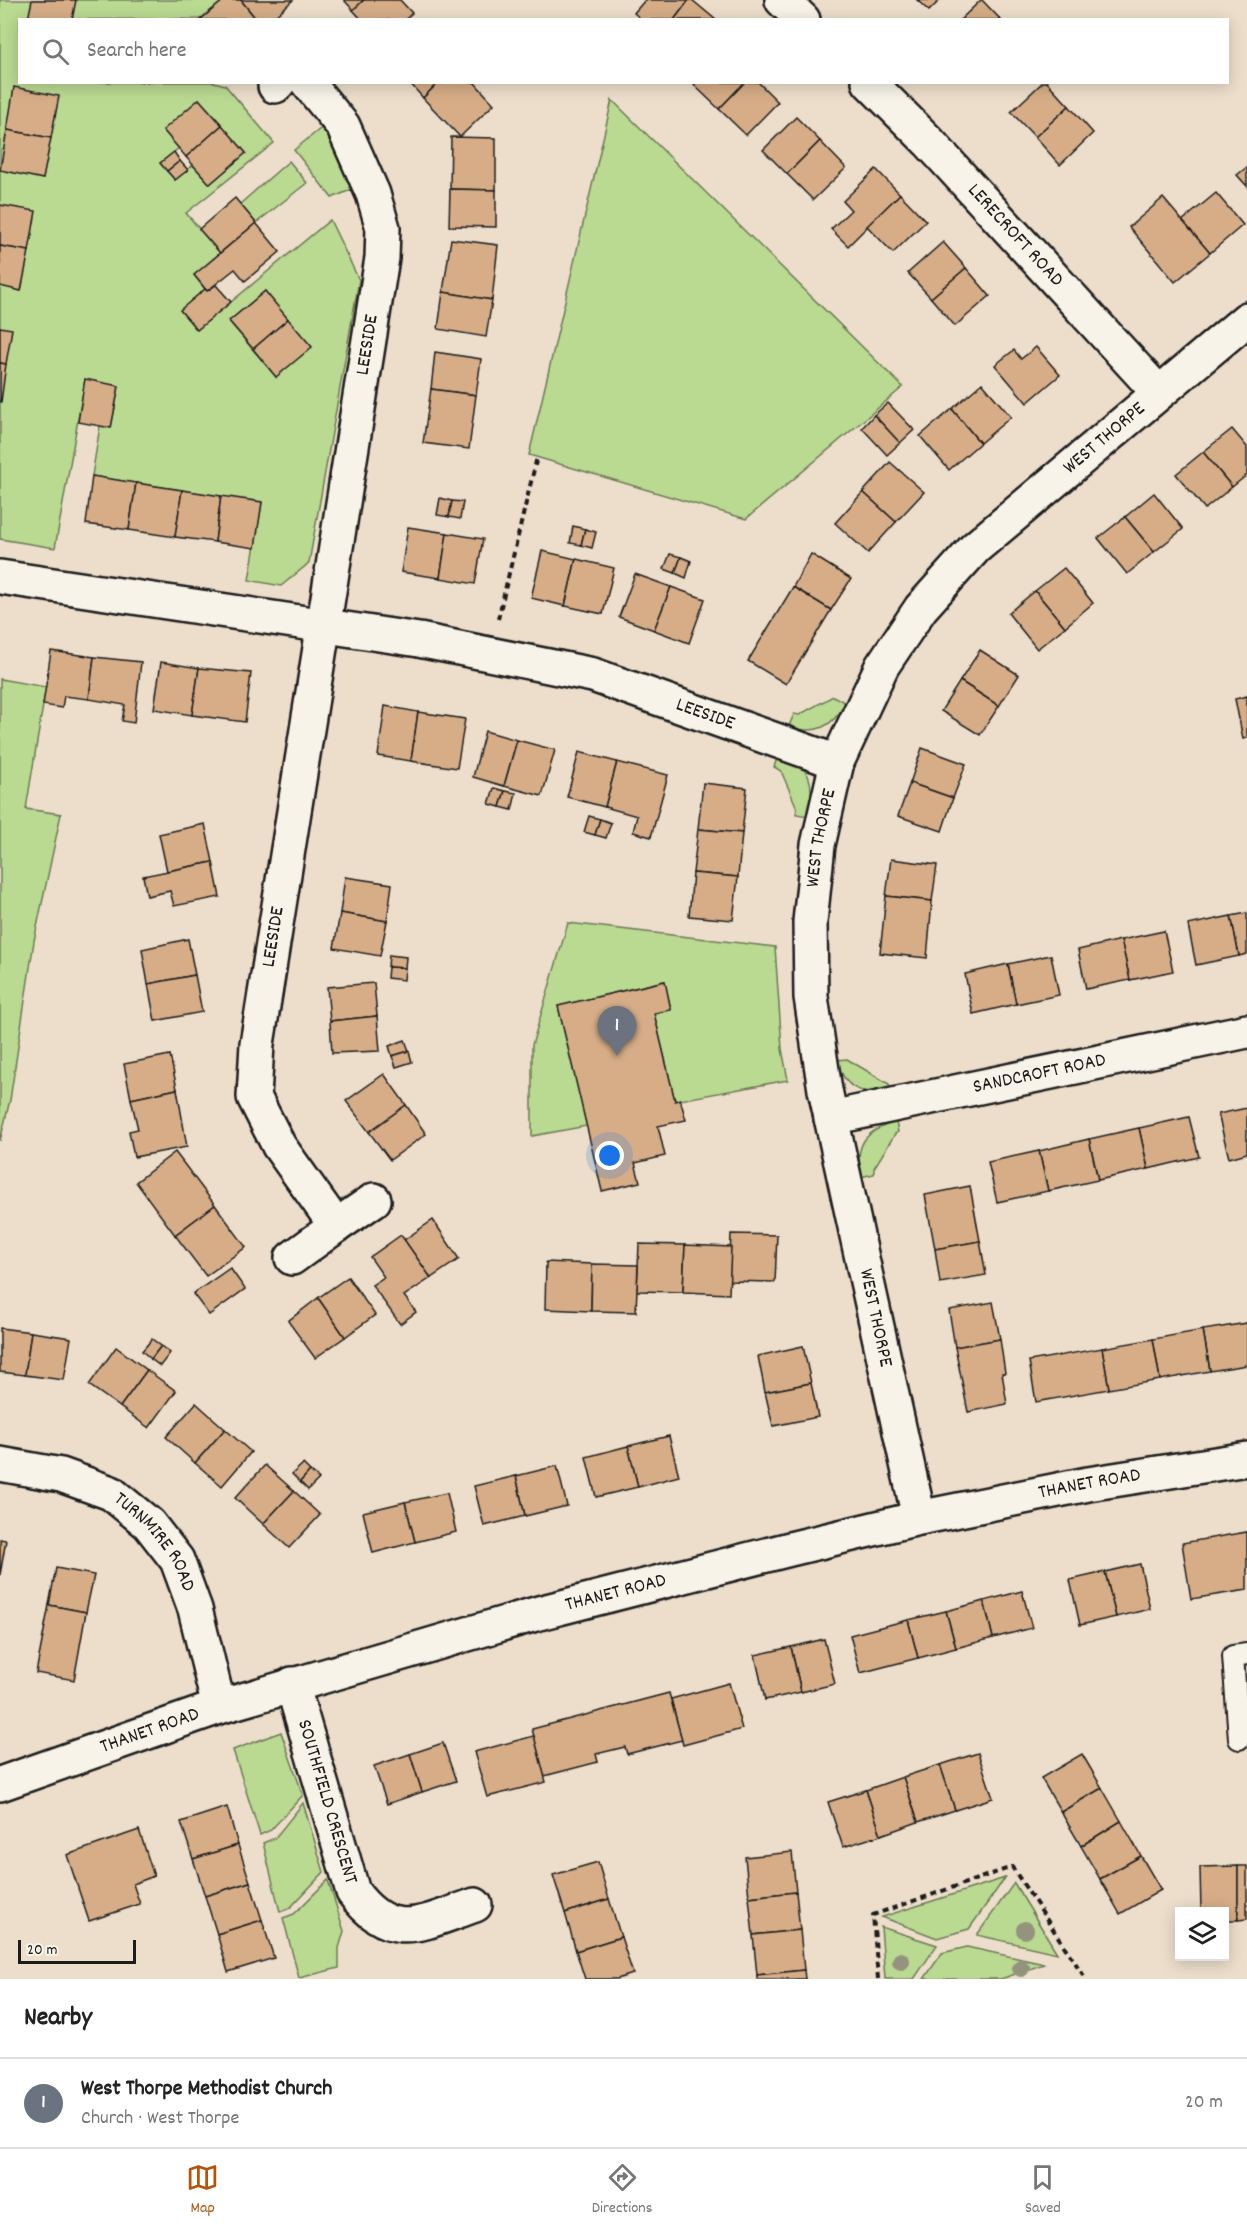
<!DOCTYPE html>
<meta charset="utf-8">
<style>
body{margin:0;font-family:Dekko,sans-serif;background:#f6f6f6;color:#222}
.controls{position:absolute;right:18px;bottom:18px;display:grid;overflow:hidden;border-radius:0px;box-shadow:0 3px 15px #0003}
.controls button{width:54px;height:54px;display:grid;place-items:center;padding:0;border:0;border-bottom:2px solid #e0e0e0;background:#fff;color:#222;font:30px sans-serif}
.scale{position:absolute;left:18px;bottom:15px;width:118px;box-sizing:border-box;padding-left:6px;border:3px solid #1c1c1c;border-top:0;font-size:16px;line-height:21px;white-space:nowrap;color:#1c1c1c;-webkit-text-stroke:4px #f7f3e8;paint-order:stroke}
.you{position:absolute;left:610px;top:1156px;width:21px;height:21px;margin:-15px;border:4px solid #fff;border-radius:50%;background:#1a73e8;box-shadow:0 0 0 9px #1a73e833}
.badge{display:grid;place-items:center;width:39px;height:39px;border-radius:50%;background:#b45309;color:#fff;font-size:20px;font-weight:700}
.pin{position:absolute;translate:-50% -50px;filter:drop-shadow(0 2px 3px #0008)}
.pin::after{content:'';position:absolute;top:32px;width:21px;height:18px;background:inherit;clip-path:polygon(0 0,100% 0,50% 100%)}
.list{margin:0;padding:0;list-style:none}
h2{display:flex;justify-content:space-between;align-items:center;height:78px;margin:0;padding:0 24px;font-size:26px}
h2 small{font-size:20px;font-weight:400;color:#767676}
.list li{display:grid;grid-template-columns:39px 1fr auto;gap:18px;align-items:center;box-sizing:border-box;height:90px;padding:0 24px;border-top:2px solid #e0e0e0}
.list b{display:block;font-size:22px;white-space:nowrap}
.list p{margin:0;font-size:20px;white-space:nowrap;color:#767676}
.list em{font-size:20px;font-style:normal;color:#767676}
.icon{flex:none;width:33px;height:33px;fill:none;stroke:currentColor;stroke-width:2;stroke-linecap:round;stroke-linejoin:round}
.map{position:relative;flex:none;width:1247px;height:1979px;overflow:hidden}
.search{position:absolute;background:#fff;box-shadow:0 3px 15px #0003;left:18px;right:18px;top:18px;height:66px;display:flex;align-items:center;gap:15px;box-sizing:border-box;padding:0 21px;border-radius:0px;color:#767676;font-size:22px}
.sheet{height:168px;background:#fff}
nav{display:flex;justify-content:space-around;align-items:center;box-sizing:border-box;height:84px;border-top:2px solid #e0e0e0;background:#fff;font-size:16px;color:#767676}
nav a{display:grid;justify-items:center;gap:3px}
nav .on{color:#b45309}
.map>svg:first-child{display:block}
.green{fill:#bad991;stroke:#6b7a56;stroke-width:1.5;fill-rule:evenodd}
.building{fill:#d6ad87;stroke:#1c1c1c;stroke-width:1.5}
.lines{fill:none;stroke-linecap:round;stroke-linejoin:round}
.service-casing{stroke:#1c1c1c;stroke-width:24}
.minor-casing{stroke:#1c1c1c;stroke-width:38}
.tertiary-casing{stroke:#1c1c1c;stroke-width:38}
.path{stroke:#1c1c1c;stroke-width:4;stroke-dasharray:6 4.5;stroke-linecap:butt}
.service{stroke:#f7f3e8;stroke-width:20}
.minor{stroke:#f7f3e8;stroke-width:33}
.tertiary{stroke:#f7f3e8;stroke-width:33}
.tree{fill:#94937e}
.labels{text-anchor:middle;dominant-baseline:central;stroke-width:4.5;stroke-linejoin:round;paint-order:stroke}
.street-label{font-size:20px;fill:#1c1c1c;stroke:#f7f3e8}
</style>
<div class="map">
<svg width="1247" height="1979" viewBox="0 0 1247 1979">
<rect width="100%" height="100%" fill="#eddecb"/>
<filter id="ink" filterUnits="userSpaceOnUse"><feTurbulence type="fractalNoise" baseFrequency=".0167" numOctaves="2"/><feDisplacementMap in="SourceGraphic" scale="12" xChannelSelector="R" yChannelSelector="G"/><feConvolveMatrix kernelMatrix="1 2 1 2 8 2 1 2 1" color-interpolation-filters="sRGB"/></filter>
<g filter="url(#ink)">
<g class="green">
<path d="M0,0H224L200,19L20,20V82H214L225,85L274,143L186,213L220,253L194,275L205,289L181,310L197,330L330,220L359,280L309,563L281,586L249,580L262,503L92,476L100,426L111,428L119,386L85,380L55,548L0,539ZM199,99L246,153L210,184L193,165L175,180L160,163L179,148ZM265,291L276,377L229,321Z"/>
<path d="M612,100L903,387L746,519L529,455Z"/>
<path d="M325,125L355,188L332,198L294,150Z"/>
<path d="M289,161L307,183L256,223L240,204Z"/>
<path d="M0,679L46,687L26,809L61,814L34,941L10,1100L0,1141Z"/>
<path d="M833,696L846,703C832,727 816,736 789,726L794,714L799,715Z"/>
<path d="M778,755C814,767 814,782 808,816L796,814L797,808L781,771L774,767Z"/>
<path d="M568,923L775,947L782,1049L788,1080L675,1101L654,1013L671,1009L664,981L558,1006L587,1126L532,1136V1045Z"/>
<path d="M847,1059L889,1084L890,1092C861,1094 845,1091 837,1060Z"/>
<path d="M896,1122L898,1132L895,1134L874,1168V1174L860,1177C855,1144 864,1131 896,1122Z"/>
<path d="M281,1732L303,1795L271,1830L260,1835L233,1750Z"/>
<path d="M303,1803L324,1872L290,1908L280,1912L263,1843L275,1838Z"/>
<path d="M1005,1878L969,1929L937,1938L882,1917Z"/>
<path d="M328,1880L344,1931L339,1948V1968L299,1978L283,1918L294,1914Z"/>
<path d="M1014,1883L1057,1953L977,1935Z"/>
<path d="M881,1927L937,1945L914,1979H885Z"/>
<path d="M967,1947L1044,1964L1001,1979H924L942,1953Z"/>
</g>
<g class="building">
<path d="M32,0H76L72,20L28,19Z"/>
<path d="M224,0H241L257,20H200Z"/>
<path d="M241,0H293L271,20H257Z"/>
<path d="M344,0H364L353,10Z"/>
<path d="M364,0H400L412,13L405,20H362L353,10Z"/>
<path d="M645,0H689L674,20H642L634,13Z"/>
<path d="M689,0H692L716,20H674Z"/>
<path d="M917,0H940L929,11Z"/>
<path d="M982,0L1001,20H960L981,0Z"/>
<path d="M409,82H439L423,98Z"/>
<path d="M439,82H474L494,104L460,137L423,98Z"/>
<path d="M697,82H745L719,109L694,85Z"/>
<path d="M745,82H758L778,102L746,135L719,109Z"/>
<path d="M1043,82H1047L1069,106L1035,137L1011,112Z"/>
<path d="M14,87L59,96L51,138L7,130Z"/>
<path d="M199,99L222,125L186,157L163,130Z"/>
<path d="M1069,106L1093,133L1060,165L1035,137Z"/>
<path d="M796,117L820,141L787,174L763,150Z"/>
<path d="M222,125L246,153L210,184L186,157Z"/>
<path d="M7,130L51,138L43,179L0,170Z"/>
<path d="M451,137L496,138V190L450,189Z"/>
<path d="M820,141L846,168L813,200L787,174Z"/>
<path d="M174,152L180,161L167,171L160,163Z"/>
<path d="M180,161L188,170L175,180L167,171Z"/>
<path d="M1247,167V186L1237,175Z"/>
<path d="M876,169L900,194L848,246L831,229L851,210L843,201Z"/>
<path d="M450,189L496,190V227L449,226Z"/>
<path d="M1216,193L1243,225L1210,253L1182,221Z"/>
<path d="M900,194L926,221L893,253L867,226Z"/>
<path d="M235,198L256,223L220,253L199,229Z"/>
<path d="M1163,198L1210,253L1175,282L1129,227Z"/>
<path d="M0,205L36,211L29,251L0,246Z"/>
<path d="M256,223L280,252L245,281L235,269L207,291L194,275Z"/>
<path d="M451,239L498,245L492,300L443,292Z"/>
<path d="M943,242L966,268L931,298L908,273Z"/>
<path d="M0,246L29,251L21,291L0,286Z"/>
<path d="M966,268L990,296L955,326L931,298Z"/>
<path d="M216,285L231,302L197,330L180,310L205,289L207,291Z"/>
<path d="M265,291L288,319L253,349L229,321Z"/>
<path d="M443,292L492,300L486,337L438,329Z"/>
<path d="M288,319L312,347L276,377L253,349Z"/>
<path d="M0,327L12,329L6,364L0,363Z"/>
<path d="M1036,347L1060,375L1027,403L995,365L1014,350L1021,359Z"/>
<path d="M435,352L481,359L476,395L431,389Z"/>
<path d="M0,363L6,364L1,402H0Z"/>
<path d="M85,379L119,386L111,428L78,422Z"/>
<path d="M982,383L1011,417L980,443L952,409Z"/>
<path d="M431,389L476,395L469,449L423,443Z"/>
<path d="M888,403L914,430L900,443L874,415Z"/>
<path d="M952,409L980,443L949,470L920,436Z"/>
<path d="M874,415L900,443L887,455L862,428Z"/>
<path d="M1232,429L1247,447V475L1232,487L1203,452Z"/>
<path d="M1203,452L1232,487L1205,509L1176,474Z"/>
<path d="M890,462L924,492L896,522L863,492Z"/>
<path d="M92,476L136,483L129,530L86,524Z"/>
<path d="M136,483L182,490L175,537L129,530Z"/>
<path d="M182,490L221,496L215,542L175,537Z"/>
<path d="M863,492L896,522L868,553L835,523Z"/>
<path d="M1154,493L1183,529L1154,552L1125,517Z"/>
<path d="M221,496L262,502L255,548L215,542Z"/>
<path d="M440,498L452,501L449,517L437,515Z"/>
<path d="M452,501L463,502L460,519L449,517Z"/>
<path d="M1125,517L1154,552L1127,574L1098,538Z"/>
<path d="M573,526L585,529L581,545L570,543Z"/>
<path d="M408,527L447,533L440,578L401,572Z"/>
<path d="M585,529L596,532L592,548L581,545Z"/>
<path d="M447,533L483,539L475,584L440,578Z"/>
<path d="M542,551L576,559L565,606L531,598Z"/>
<path d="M670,554L681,557L675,573L664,569Z"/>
<path d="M811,554L851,579L831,610L793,587Z"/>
<path d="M681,557L691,561L686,578L675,573Z"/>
<path d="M576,559L614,568L603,614L565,606Z"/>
<path d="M1064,568L1093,603L1065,627L1035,591Z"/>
<path d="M635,574L671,587L654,630L619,617Z"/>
<path d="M671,587L705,599L689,643L654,630Z"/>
<path d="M793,587L831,610L786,684L748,661Z"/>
<path d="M1035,591L1065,627L1037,649L1008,613Z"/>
<path d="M980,650L1019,675L999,706L960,681Z"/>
<path d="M51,651L94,657L89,699L64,696L62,708L43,705Z"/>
<path d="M94,657L141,662L134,723L122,721L125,705L89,699Z"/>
<path d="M161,662L199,668L192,715L154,709Z"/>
<path d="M199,668L251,673L245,722L192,715Z"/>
<path d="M960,681L999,706L980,735L941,711Z"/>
<path d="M1247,696V738L1243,739L1235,699Z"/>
<path d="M385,706L418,712L411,761L378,756Z"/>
<path d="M418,712L465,719L457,768L411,761Z"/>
<path d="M485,731L517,740L504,786L473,777Z"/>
<path d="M517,740L555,750L542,796L504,786Z"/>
<path d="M922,748L966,764L953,798L910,783Z"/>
<path d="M579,752L617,762L605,807L567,797Z"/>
<path d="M617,762L668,775L651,837L633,832L637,816L605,807Z"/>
<path d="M703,783L747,788L742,833L698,829Z"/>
<path d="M910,783L953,798L942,831L898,816Z"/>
<path d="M494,788L505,791L500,807L489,804Z"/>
<path d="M505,791L516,793L512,810L500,807Z"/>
<path d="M589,816L600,819L595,835L584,832Z"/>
<path d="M600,819L611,823L606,838L595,835Z"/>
<path d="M205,824L213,862L167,871L159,834Z"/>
<path d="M698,829L742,833L738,877L693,873Z"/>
<path d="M891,859L937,865L932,901L886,896Z"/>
<path d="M213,862L220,897L174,906L170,891L147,896L143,876Z"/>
<path d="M693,873L738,877L733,920L689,916Z"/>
<path d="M345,877L392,884L387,921L340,913Z"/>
<path d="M886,896L932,901L927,958L880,953Z"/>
<path d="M340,913L387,921L380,956L334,948Z"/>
<path d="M1247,913V954L1239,956L1231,916Z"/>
<path d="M1231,916L1239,956L1196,965L1188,925Z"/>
<path d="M1164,931L1173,971L1130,980L1121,940Z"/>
<path d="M188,939L195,975L148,984L142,949Z"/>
<path d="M1121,940L1130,980L1086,989L1078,950Z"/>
<path d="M389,955L406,957L405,968L388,967Z"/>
<path d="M1051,955L1059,995L1016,1004L1008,964Z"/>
<path d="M1008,964L1016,1004L973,1014L965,974Z"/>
<path d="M388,967L405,968L404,980L387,978Z"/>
<path d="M195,975L202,1012L155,1021L148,984Z"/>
<path d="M665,981L671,1010L654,1013L675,1101L680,1099L686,1120L658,1126L665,1156L635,1163L640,1182L602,1191L558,1006Z"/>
<path d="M374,983L377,1016L330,1021L327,987Z"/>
<path d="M377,1016L380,1051L332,1053L330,1021Z"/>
<path d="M405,1040L409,1051L392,1056L389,1046Z"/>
<path d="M409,1051L412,1062L396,1067L392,1056Z"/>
<path d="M170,1055L177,1089L131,1099L124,1064Z"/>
<path d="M384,1074L406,1105L369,1132L346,1101Z"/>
<path d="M177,1089L187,1147L134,1157L129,1131L138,1129L131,1099Z"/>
<path d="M406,1105L426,1134L390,1160L369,1132Z"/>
<path d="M1247,1108V1153L1229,1158L1218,1114Z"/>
<path d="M1189,1117L1199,1157L1148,1169L1139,1128Z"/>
<path d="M1139,1128L1148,1169L1098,1180L1089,1139Z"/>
<path d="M1089,1139L1098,1180L1048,1191L1039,1151Z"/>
<path d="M1039,1151L1048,1191L997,1202L988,1162Z"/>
<path d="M175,1152L215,1205L175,1235L136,1182Z"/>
<path d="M970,1186L980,1241L935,1249L925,1195Z"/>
<path d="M215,1205L246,1247L206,1276L175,1235Z"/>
<path d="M433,1220L459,1259L431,1278L404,1240Z"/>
<path d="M731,1234L777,1235L775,1282L729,1281Z"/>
<path d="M401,1235L431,1278L404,1296L416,1312L400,1324L372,1285L384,1277L370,1257Z"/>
<path d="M980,1241L986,1275L940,1283L935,1249Z"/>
<path d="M639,1244L685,1245L683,1292L637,1291Z"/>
<path d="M685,1245L731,1247L729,1294L683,1292Z"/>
<path d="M546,1262L592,1264L591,1311L545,1309Z"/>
<path d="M592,1264L638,1265L636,1312L591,1311Z"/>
<path d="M230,1268L245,1289L209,1315L193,1294Z"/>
<path d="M348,1277L375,1315L345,1337L318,1298Z"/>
<path d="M318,1298L345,1337L315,1358L288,1321Z"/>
<path d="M993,1302L1000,1339L955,1347L949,1310Z"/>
<path d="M1247,1323V1365L1210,1371L1203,1330Z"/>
<path d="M0,1328L31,1332L25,1375L0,1372Z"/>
<path d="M1203,1330L1210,1371L1160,1380L1153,1339Z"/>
<path d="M31,1332L71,1338L64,1380L25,1375Z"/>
<path d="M152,1339L161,1346L151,1359L142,1351Z"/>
<path d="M1000,1339L1005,1373H1002L1007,1404L968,1412L955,1347Z"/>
<path d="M1153,1339L1160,1380L1109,1389L1102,1348Z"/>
<path d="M161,1346L170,1353L160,1366L151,1359Z"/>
<path d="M803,1346L811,1383L765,1392L758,1356Z"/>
<path d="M116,1347L147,1370L120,1407L89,1385Z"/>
<path d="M1102,1348L1109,1389L1036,1402L1029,1361Z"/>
<path d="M147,1370L176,1391L149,1428L120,1407Z"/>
<path d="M811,1383L818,1417L773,1426L765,1392Z"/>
<path d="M196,1403L225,1429L195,1463L166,1437Z"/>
<path d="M225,1429L251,1452L222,1486L195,1463Z"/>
<path d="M669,1436L679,1476L638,1487L628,1446Z"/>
<path d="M628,1446L638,1487L596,1497L586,1457Z"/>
<path d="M303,1464L310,1471L300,1482L292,1474Z"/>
<path d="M265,1465L294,1491L263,1524L235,1498Z"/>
<path d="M557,1466L567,1506L525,1516L516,1476Z"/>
<path d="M310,1471L319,1479L308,1490L300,1482Z"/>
<path d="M516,1476L525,1516L484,1526L474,1486Z"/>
<path d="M294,1491L320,1515L289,1548L263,1524Z"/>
<path d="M447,1493L456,1532L415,1542L405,1502Z"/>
<path d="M405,1502L415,1542L373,1553L363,1512Z"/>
<path d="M1247,1532V1590L1191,1599L1182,1543Z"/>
<path d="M0,1539L6,1540L0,1575Z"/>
<path d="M1140,1564L1150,1609L1116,1617L1105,1572Z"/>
<path d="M56,1568L94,1575L86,1612L49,1605Z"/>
<path d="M1105,1572L1116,1617L1080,1625L1070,1580Z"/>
<path d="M1022,1591L1032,1628L993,1638L984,1601Z"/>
<path d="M984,1601L993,1638L956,1648L946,1611Z"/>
<path d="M49,1605L86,1612L74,1680L36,1673Z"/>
<path d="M946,1611L956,1648L918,1658L908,1620Z"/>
<path d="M908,1620L918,1658L860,1673L850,1635Z"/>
<path d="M824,1639L835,1684L801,1692L791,1647Z"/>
<path d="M791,1647L801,1692L765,1700L755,1655Z"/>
<path d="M729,1683L742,1729L683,1745L671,1699Z"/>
<path d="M669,1693L682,1740L627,1754L625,1747L596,1754L598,1762L544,1776L532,1729Z"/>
<path d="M534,1736L546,1782L487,1797L474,1752Z"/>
<path d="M443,1743L456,1781L422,1792L410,1754Z"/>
<path d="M978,1753L993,1798L955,1810L940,1765Z"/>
<path d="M410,1754L422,1792L387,1804L374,1766Z"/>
<path d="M1082,1754L1102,1788L1061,1812L1041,1778Z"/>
<path d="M940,1765L955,1810L918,1822L903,1777Z"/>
<path d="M903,1777L918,1822L881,1835L866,1790Z"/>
<path d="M1102,1788L1121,1821L1081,1846L1061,1812Z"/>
<path d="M866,1790L881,1835L843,1847L828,1802Z"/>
<path d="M227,1807L238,1845L193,1859L181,1822Z"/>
<path d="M1121,1821L1141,1856L1100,1879L1081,1846Z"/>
<path d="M139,1830L154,1876L133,1884L140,1904L89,1921L67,1855Z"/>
<path d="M238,1845L250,1882L205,1896L193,1859Z"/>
<path d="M792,1852L796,1892L749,1897L745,1857Z"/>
<path d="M1141,1856L1161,1890L1120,1914L1100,1879Z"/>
<path d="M598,1862L609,1899L565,1913L553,1875Z"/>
<path d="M1238,1866V1920H1224V1912H1201L1200,1867Z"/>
<path d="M1238,1866H1247V1919L1238,1920Z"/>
<path d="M250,1882L262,1920L217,1934L205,1896Z"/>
<path d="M796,1892L800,1930L753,1935L749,1897Z"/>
<path d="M609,1899L621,1937L576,1951L565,1913Z"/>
<path d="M262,1920L274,1958L228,1972L217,1934Z"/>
<path d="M800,1930L804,1970L757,1975L753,1935Z"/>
<path d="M621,1937L633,1974L617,1979H585L576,1951Z"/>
<path d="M804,1970L805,1979H757V1975Z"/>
</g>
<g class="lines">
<g class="service-casing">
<path id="service" d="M1239,1739L1233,1656L1247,1654"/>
</g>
<g class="minor-casing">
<g id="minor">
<path d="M782,0L803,20"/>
<path d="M307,82L343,126L373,194L383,228L382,258L257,1044L254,1097L279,1146L336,1226L374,1200"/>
<path id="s1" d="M869,82L929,142L1158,392"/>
<path d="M275,86L279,82"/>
<path id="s2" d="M0,577L419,640L593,675L837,762"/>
<path id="s3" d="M831,1118L1247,1031"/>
<path d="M292,1258L336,1226"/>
<path id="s4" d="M0,1464L61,1475L111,1493L149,1524L177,1560L195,1609L219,1707"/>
<path id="s5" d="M919,1518L825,1090L811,997L810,922L818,845L837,762L882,666L921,608L975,548L1247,319"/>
<path id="s6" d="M292,1684L353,1892C392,1945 424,1922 475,1905"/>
</g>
</g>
<g class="tertiary-casing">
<g id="tertiary">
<path id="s7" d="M0,1784L219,1707L539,1613L790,1549L919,1518L1088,1484L1247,1459"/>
</g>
</g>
<g class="path">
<path d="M498,619L537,457"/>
<path d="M878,1979L873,1915L1012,1867L1086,1979"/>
</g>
<use href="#service" class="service"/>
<use href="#minor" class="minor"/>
<use href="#tertiary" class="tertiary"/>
</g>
<g class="tree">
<circle cx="1025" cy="1930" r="9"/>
<circle cx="901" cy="1961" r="9"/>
<circle cx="1021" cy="1968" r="9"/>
</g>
</g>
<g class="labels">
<g class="street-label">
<text stroke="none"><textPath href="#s1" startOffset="212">LERECROFT ROAD</textPath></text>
<text transform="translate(368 345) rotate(-81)">LEESIDE</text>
<text stroke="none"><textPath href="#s5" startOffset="1196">WEST THORPE</textPath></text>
<text stroke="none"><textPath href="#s2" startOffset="720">LEESIDE</textPath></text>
<text stroke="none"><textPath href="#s5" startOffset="692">WEST THORPE</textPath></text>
<text transform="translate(274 937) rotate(-81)">LEESIDE</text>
<text stroke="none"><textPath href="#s3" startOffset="213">SANDCROFT ROAD</textPath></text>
<text transform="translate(875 1318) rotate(78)">WEST THORPE</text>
<text stroke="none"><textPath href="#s7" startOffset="1131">THANET ROAD</textPath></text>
<text stroke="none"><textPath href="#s4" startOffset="182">TURNMIRE ROAD</textPath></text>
<text stroke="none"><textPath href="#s7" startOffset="645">THANET ROAD</textPath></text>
<text stroke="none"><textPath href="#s7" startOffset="159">THANET ROAD</textPath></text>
<text stroke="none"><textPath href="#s6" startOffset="123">SOUTHFIELD CRESCENT</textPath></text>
</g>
</g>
</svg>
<div class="controls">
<button><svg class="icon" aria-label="layers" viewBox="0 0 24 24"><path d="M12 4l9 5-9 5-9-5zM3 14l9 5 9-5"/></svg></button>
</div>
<div class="scale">20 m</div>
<div class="you"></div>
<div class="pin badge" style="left:617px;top:1056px;background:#6b7280">1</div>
<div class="search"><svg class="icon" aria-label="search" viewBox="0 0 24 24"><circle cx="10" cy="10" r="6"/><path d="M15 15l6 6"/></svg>Search here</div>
</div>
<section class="sheet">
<h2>Nearby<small></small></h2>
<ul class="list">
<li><span class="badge" style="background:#6b7280">1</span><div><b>West Thorpe Methodist Church</b><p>Church · West Thorpe</p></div><em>20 m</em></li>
</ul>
</section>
<nav>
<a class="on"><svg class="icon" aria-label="map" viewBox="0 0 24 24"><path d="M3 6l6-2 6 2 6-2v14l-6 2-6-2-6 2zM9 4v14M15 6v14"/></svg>Map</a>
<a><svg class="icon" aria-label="directions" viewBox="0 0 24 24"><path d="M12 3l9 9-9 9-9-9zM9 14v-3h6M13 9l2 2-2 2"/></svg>Directions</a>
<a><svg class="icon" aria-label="saved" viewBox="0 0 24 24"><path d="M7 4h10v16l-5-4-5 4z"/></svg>Saved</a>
</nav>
